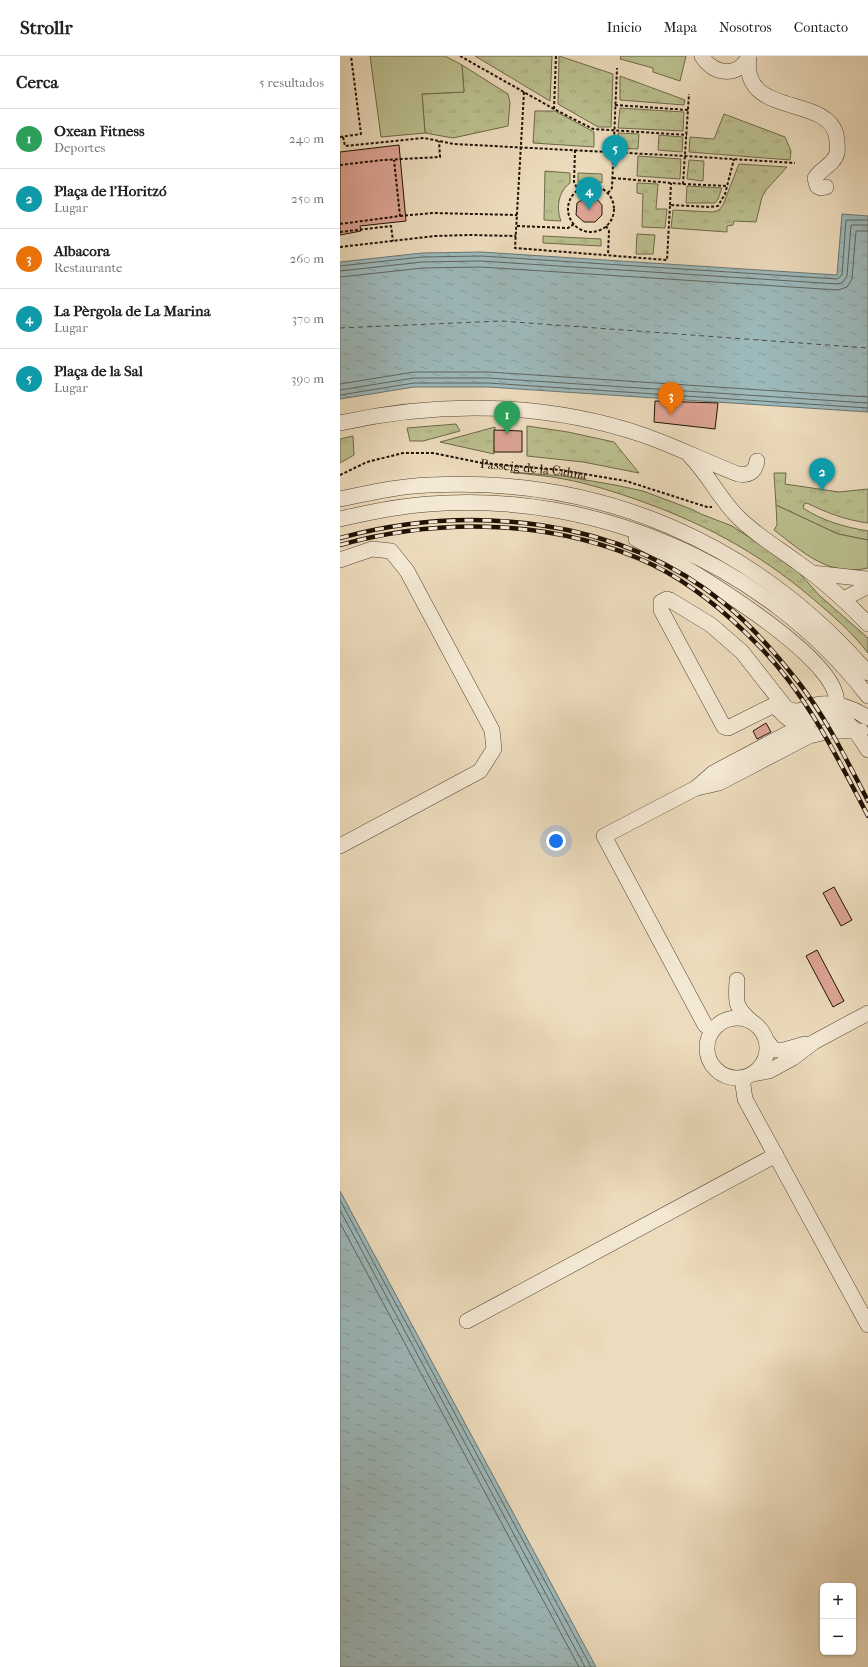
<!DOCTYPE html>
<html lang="es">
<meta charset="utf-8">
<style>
body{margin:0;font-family:"IM FELL French Canon",serif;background:#f6f6f6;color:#202124}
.controls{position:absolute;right:12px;bottom:12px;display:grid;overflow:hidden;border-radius:6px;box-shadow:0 1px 3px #0004}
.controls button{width:36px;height:36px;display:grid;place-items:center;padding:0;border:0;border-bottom:1px solid #e0e0e0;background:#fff;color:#202124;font:20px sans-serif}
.you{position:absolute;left:216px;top:785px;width:14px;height:14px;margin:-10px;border:3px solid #fff;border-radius:50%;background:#1a73e8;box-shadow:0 0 0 6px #1a73e833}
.badge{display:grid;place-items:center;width:26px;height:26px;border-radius:50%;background:#0b8043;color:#fff;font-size:13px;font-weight:700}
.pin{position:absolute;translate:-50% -33px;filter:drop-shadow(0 1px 2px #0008)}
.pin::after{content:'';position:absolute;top:21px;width:14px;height:12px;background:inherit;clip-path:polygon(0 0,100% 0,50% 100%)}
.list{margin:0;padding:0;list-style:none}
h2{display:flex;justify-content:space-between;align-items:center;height:52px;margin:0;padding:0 16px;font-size:17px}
h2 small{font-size:13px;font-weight:400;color:#757577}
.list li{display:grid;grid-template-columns:26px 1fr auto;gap:12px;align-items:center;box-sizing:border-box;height:60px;padding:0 16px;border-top:1px solid #e0e0e0}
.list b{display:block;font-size:15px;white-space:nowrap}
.list p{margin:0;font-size:13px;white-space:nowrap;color:#757577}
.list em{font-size:13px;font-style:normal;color:#757577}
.map{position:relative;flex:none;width:528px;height:1611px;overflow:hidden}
header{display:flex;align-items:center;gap:24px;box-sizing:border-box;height:56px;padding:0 20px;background:#fff;border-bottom:1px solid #e0e0e0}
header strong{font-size:19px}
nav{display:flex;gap:22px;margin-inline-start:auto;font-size:14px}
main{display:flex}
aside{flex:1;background:#fff}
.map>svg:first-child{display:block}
.grass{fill:url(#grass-tufts);stroke:#6e684a}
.green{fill:#bbbf8e;stroke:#6e684a}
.water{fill:url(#water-ripples);stroke:#6b7672}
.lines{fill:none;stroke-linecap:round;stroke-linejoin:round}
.shore{stroke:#5f6660;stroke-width:1}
.ferry{stroke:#4c4c45;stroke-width:1;stroke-dasharray:5 4;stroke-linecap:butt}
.building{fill:#dda494;stroke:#211205}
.minor-casing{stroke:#544433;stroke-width:16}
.path{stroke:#211205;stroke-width:2;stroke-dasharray:3 2;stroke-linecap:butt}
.minor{stroke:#f3e8d3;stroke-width:15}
.rail-casing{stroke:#211205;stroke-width:4.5}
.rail{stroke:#f3e8d3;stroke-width:3;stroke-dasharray:9;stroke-linecap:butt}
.labels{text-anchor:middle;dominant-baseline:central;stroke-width:4;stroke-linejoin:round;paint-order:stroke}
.street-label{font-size:13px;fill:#211205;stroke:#f3e8d3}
</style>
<header>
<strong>Strollr</strong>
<nav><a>Inicio</a><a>Mapa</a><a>Nosotros</a><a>Contacto</a></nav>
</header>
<main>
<aside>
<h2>Cerca<small>5 resultados</small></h2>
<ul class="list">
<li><span class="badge" style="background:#2e9e5b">1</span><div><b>Oxean Fitness</b><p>Deportes</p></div><em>240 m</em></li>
<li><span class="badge" style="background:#0f9aa8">2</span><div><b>Plaça de l'Horitzó</b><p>Lugar</p></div><em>250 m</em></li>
<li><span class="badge" style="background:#e8710a">3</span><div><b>Albacora</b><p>Restaurante</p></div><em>260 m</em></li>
<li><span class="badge" style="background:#0f9aa8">4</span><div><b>La Pèrgola de La Marina</b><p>Lugar</p></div><em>370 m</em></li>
<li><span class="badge" style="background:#0f9aa8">5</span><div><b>Plaça de la Sal</b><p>Lugar</p></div><em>390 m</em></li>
</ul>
</aside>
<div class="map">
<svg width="528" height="1611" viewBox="0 0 528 1611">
<defs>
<pattern id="grass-tufts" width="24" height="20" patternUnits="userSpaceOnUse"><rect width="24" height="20" fill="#bbbf8e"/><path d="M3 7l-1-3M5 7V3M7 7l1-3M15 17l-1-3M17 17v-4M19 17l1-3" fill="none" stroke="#a0a379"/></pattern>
<pattern id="water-ripples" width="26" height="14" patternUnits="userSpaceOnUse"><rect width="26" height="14" fill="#9db9bb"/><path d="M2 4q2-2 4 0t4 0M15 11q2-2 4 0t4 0" fill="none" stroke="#879e9f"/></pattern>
</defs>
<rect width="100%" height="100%" fill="#ecdbbc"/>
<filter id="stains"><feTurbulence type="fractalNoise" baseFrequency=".005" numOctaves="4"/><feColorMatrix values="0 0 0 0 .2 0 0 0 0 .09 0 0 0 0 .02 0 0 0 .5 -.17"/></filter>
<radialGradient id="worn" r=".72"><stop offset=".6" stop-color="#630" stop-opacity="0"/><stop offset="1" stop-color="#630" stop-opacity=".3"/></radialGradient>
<g class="grass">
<path d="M135,0H212L210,45Z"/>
<path d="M219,0L273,18L271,71H258L218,48Z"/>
<path d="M122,9L168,38L170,47L168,70L113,82L85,77L82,38L124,36Z"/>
<path d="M280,20L345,44L344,49L280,44Z"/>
<path d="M280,52L344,56L343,75L278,72Z"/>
<path d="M195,55H215L254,76V91L193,87Z"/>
<path d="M384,58L445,81L451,95L450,104L349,96L350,81L374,83Z"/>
<path d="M278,77L299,78L298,93L278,92Z"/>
<path d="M319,79L343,81L342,96L318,94Z"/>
<path d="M298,100L341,103L340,123L297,120Z"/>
<path d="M349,104L364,105L363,125L347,123Z"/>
<path d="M399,108L447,111L426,134L422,141L416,166L394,165L393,169L387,170V176L331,172L333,154L373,156L379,154L383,149Z"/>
<path d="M205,115L230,117V127C218,136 216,152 221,165L204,164Z"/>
<path d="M238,117L262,118V127L251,123L238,126Z"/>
<path d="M297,127L318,128L316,153H327L325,172L302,171L303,138L297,137Z"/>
<path d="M347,130L382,132L378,143L375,147H346Z"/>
<path d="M297,178L315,179L313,198H296Z"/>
<path d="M203,180L261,183V190L203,187Z"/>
<path d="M116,368L120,375L83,385H70L67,372Z"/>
<path d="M187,370L228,376L274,386L299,417L243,406L187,400Z"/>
<path d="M155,371L154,398L100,386Z"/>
<path d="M13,380L14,399L0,407V383Z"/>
<path d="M170,416L223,420L275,429L303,435L351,453L361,458L392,470L452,509L480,540L528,582V597C512,576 492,559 472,542C417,495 359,465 292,442C266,433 239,425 212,421C198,419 184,418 170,416Z"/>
<path d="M434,417H446L445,428L499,436L528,433V467C506,464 487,457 467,447L464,448L463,452C483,465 504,471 528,475V484L498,478L436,449Z"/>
</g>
<g class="green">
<path d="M30,0H105L122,9L124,36L82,38L85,77L41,81Z"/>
<path d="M281,0H346L340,25L313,16V12L280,3Z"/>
<path d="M436,449L498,478L528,484V512C488,521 463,496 434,474L437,469Z"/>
</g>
<g class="water">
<path d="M502,158L528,160V356L148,331H74L0,343V206L82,197L141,196L497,219Z"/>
<path d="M0,1135L256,1611H0Z"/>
</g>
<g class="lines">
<g class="shore">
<path d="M0,210L82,201L141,200L497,223L502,219L506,164H528"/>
<path d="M0,215L82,206L141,205L498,228L503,226L507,220L511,169H528"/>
<path d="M0,221L83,212L141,211L498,234L507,231L512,223L516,175H528"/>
<path d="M0,328L74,316H149L528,341"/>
<path d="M0,334L74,322H148L528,347"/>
<path d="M0,339L74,327H148L528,352"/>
<path d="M0,1144L251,1611"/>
<path d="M0,1154L245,1611"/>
<path d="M0,1167L239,1611"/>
</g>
<path class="ferry" d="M0,272L161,265L528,292"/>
</g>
<g class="building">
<path d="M59,89L66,165L20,170L21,175L0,179V96Z"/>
<path d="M255,141L262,149V159L255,166H244L236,159L237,147L245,142Z"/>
<path d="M315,345L378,347L375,373L314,366Z"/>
<path d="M154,374L182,375V396H154Z"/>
<path d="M426,667L431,676L417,683L413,675Z"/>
<path d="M494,831L512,864L501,870L483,837Z"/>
<path d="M477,894L504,945L493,951L466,900Z"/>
</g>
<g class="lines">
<g class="minor-casing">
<g id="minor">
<path d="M362,0C373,19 399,22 409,0"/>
<path d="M409,0C400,62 484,38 496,78C497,84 498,91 497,97C494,109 481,112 475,122L477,130L481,132L486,131"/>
<path d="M0,367C100,345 205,346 303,379C335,390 366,406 398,418C409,420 415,416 417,405"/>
<path d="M350,400C369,419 380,444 399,462C416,479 438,492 457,506C483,524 506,545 528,568"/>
<path d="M0,443C29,437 59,430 89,429C262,420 415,487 528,617"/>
<path d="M0,463C30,456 59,450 89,448C256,435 426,508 528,640"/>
<path d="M296,483C326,499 528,614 492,656"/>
<path d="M0,504L32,493L51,495L67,515L152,674L154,693L140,715L0,790"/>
<path d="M472,517L528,523"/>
<path d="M504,543L528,530"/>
<path d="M528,662C515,653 498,647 481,648C468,649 459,660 446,652L402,596L371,569L330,544L327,543L321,546V554L384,671L388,672L432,650C443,653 443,664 457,666C469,668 477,660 487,660C507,658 519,680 528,694"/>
<path d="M357,732L379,727L469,680L491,675H521"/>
<path d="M397,924C396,947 394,950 412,966"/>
<circle cx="397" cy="992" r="30"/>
<path d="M372,974L365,969L264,780L356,732L373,717L469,666"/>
<path d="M427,985L434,994H444L465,988"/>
<path d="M413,1018L429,1015L453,1002L474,986L528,957"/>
<path d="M402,1022L405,1043L528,1269"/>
<path d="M127,1265L436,1099"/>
</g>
</g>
<g class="path">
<path d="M120,0L214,53L253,73L347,79"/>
<path d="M184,36L175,192L327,204L330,149L370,151L378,150L385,138L394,103"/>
<path d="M275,49L348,54"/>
<path d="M214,53L216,0"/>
<path d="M0,81L21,78L11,0"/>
<path d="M3,81L5,90L84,82L114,88L345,100L455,107"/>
<path d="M235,94L234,126L238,134"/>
<path d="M0,109L43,104L100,101L99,85"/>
<path d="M273,122L343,128L349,38"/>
<path d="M343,128L387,130"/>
<circle cx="251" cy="153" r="23"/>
<path d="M268,137L272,132L277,12"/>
<path d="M330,149L331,127"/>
<path d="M60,160L93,157L177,159"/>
<path d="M0,168L60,160L54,104"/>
<path d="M177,170L228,172L234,168"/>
<path d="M266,170L269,175L268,199"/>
<path d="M0,176L51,170L53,185"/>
<path d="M0,191L95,180L130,179L176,180"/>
<path id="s1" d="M0,419L27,406L63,397H93L142,407L220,414L286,425L367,451H372"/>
</g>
<use href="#minor" class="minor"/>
<g class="rail-casing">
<g id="rail">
<path d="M0,482C129,447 279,461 385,548C412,570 437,599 459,627C487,663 507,705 528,745"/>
<path d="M0,489C102,461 216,463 313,509C354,529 389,559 420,591C467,639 497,701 528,760"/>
</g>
</g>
<use href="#rail" class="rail"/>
</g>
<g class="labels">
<g class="street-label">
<text stroke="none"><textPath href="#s1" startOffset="199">Passeig de la Calma</textPath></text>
</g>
</g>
<rect width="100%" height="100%" filter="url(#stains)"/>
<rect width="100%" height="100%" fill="url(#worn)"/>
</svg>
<div class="controls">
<button>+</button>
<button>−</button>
</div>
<div class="you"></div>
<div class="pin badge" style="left:167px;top:378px;background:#2e9e5b">1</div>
<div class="pin badge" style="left:482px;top:435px;background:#0f9aa8">2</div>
<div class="pin badge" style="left:331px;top:359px;background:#e8710a">3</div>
<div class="pin badge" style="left:249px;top:154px;background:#0f9aa8">4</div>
<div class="pin badge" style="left:275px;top:112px;background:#0f9aa8">5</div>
</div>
</main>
